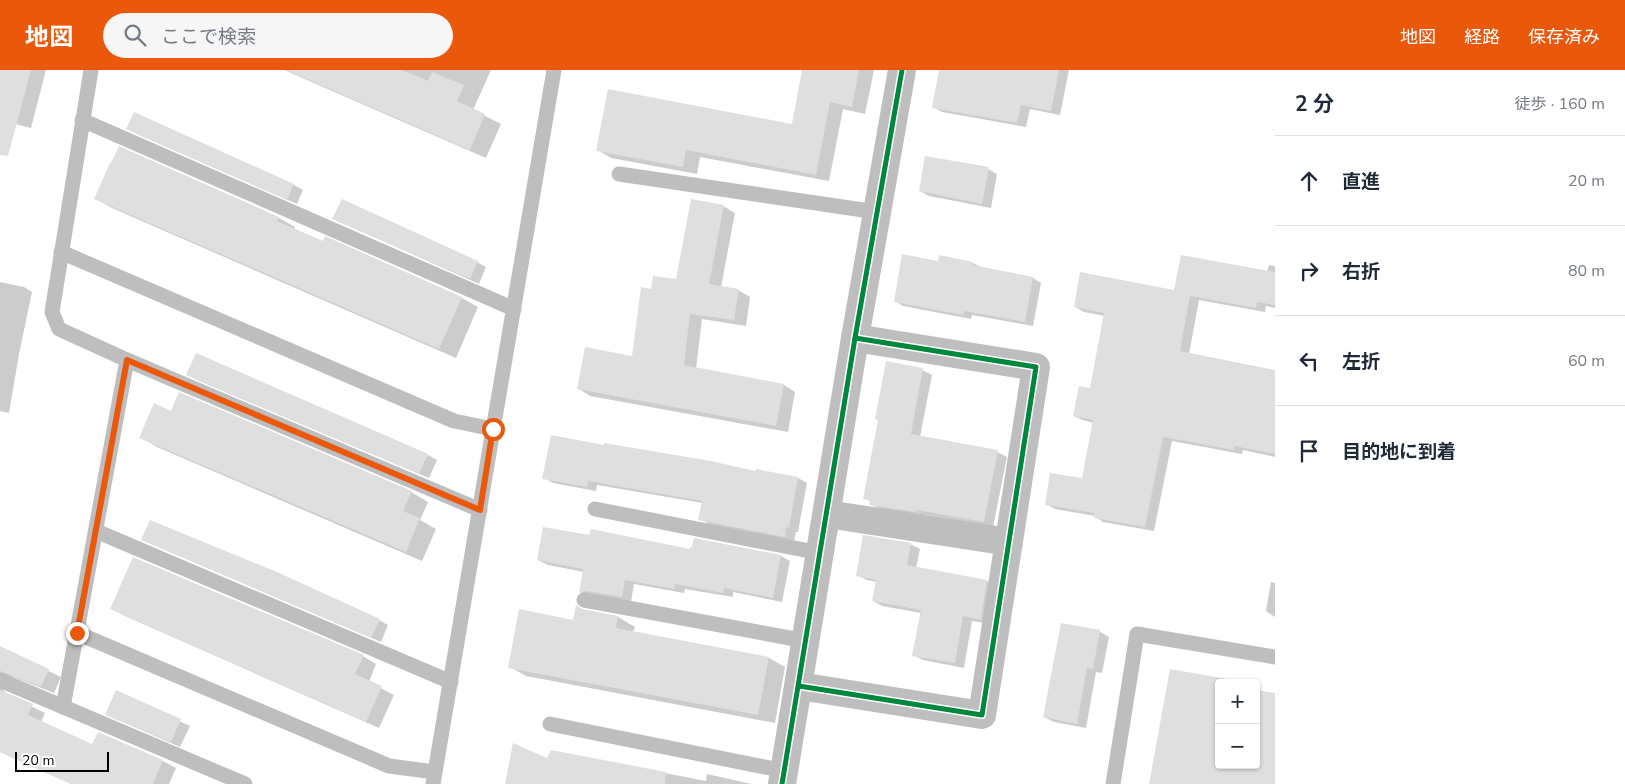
<!DOCTYPE html>
<html lang="ja">
<meta charset="utf-8">
<style>
body{margin:0;font-family:"Nunito Sans","Noto Sans JP",sans-serif;background:#f6f6f7;color:#1f2937}
.controls{position:absolute;right:15px;bottom:15px;display:grid;overflow:hidden;border-radius:5px;box-shadow:0 1px 4px #0004}
.controls button{width:45px;height:45px;display:grid;place-items:center;padding:0;border:0;border-bottom:1px solid #e0e1e3;background:#fff;color:#1f2937;font:25px sans-serif}
.scale{position:absolute;left:15px;bottom:12px;width:94px;box-sizing:border-box;padding-left:5px;border:2px solid #000;border-top:0;font-size:14px;line-height:18px;white-space:nowrap;color:#000;-webkit-text-stroke:4px #fff;paint-order:stroke}
.stop{position:absolute;width:15px;height:15px;margin:-11px;border:4px solid #ea580c;border-radius:50%;background:#fff}
.stop.end{background:#ea580c;border-color:#fff;box-shadow:0 1px 5px #0008}
.list{margin:0;padding:0;list-style:none}
h2{display:flex;justify-content:space-between;align-items:center;height:65px;margin:0;padding:0 20px;font-size:21px}
h2 small{font-size:16px;font-weight:400;color:#747a83}
.list li{display:grid;grid-template-columns:32px 1fr auto;gap:15px;align-items:center;box-sizing:border-box;height:90px;padding:0 20px;border-top:1px solid #e0e1e3}
.list b{display:block;font-size:19px;white-space:nowrap}
.list em{font-size:16px;font-style:normal;color:#747a83}
.icon{flex:none;width:28px;height:28px;fill:none;stroke:currentColor;stroke-width:2;stroke-linecap:round;stroke-linejoin:round}
.map{position:relative;flex:none;width:1275px;height:714px;overflow:hidden}
header{display:flex;align-items:center;gap:30px;box-sizing:border-box;height:70px;padding:0 25px;background:#ea580c;color:#fff}
header strong{font-size:24px}
nav{display:flex;gap:28px;margin-inline-start:auto;font-size:18px}
.search{width:350px;height:45px;background:#f6f6f7;display:flex;align-items:center;gap:12px;box-sizing:border-box;padding:0 18px;border-radius:28px;color:#747a83;font-size:19px}
main{display:flex}
aside{flex:1;background:#fff}
.map>svg:first-child{display:block}
.shadow{fill:#0003}
.building{fill:#dfdfdf}
.lines{fill:none;stroke-linecap:round;stroke-linejoin:round}
.service{stroke:#bebebe;stroke-width:15}
.minor{stroke:#bebebe;stroke-width:28}
.cycleway-casing{stroke:#fff;stroke-width:8}
.cycleway{stroke:#00873e;stroke-width:5}
.route{stroke:#ea580c;stroke-width:6}
</style>
<header>
<strong>地図</strong>
<div class="search"><svg class="icon" aria-label="search" viewBox="0 0 24 24"><circle cx="10" cy="10" r="6"/><path d="M15 15l6 6"/></svg>ここで検索</div>
<nav><a>地図</a><a>経路</a><a>保存済み</a></nav>
</header>
<main>
<div class="map">
<svg width="1275" height="714" viewBox="0 0 1275 714">
<rect width="100%" height="100%" fill="#fff"/>
<g class="shadow">
<path d="M0,0H46L31,58L0,50Z"/>
<path d="M284,0H491L473,40L501,54L486,88Z"/>
<path d="M803,0H874L865,44L843,39L829,111L700,87L697,104L611,88L598,80L793,55Z"/>
<path d="M940,0H1069L1060,45L1030,39L1026,57L942,42L933,37Z"/>
<path d="M135,44L294,115L303,120L297,134L137,64L128,59Z"/>
<path d="M120,78L279,148L295,157L294,160L462,228L478,237L456,288L112,138L96,129Z"/>
<path d="M988,99L997,104L991,138L929,126L920,121Z"/>
<path d="M723,136L735,143L721,217L738,220L750,227L746,256L702,249L696,299L784,315L795,322L788,362L590,326L579,319L633,287L652,220L677,211Z"/>
<path d="M334,149L477,192L486,197L479,214Z"/>
<path d="M939,193H973L982,198L1033,208L1041,213L1033,256L972,245L971,249L903,236L895,231Z"/>
<path d="M1269,195L1275,196V238L1266,236L1265,242L1199,230L1189,284L1275,301V387L1243,380L1242,384L1172,371L1154,461L1103,452L1095,446L1055,439L1046,434L1083,409L1094,353L1083,350L1074,346L1091,320L1105,246L1084,242L1075,237L1175,222L1267,202Z"/>
<path d="M0,212L24,217L32,222L19,284L9,343L0,341Z"/>
<path d="M197,284L428,385L437,390L429,408L197,310L188,305Z"/>
<path d="M922,300L932,305L920,367L997,382L1007,387L993,457L926,445L925,446L880,439L870,434L871,432L865,428L879,350Z"/>
<path d="M141,367L411,422L428,432L420,450L436,459L422,491L157,377Z"/>
<path d="M756,403L798,408L807,413L798,462H796L794,471L709,454L700,449L703,433L597,415L596,421L553,413L544,408Z"/>
<path d="M142,469L379,550L388,555L381,572Z"/>
<path d="M910,474L920,479L916,498L987,511L996,517L990,554L972,551L964,598L923,590L913,585L921,543L882,536L873,531L877,512L867,510L857,505Z"/>
<path d="M691,480L781,486L790,491L782,532L733,522V527L685,519L684,523L634,514L631,532L589,527L580,522L584,502L548,495L538,490Z"/>
<path d="M1271,512L1275,513V547L1266,541Z"/>
<path d="M112,539L363,586L376,594L369,612L394,625L379,658L125,546Z"/>
<path d="M584,541L618,547L635,557L633,562L769,588L785,597L775,653L526,606L510,597L574,551Z"/>
<path d="M1062,554L1100,562L1109,567L1102,603L1096,602L1086,658L1054,652L1044,647Z"/>
<path d="M0,578L61,607L54,623L13,607L4,613L3,620L7,624L45,643L41,652L93,676L98,663L163,691L176,698L169,714H71L0,682Z"/>
<path d="M117,622L190,656L180,677L116,649Z"/>
<path d="M552,681L706,711L707,704L752,714H506L548,690Z"/>
</g>
<g class="building">
<path d="M0,0H31L8,86L0,85Z"/>
<path d="M286,0H402L428,11L432,2L464,15L457,31L485,44L470,80Z"/>
<path d="M802,0H859L852,37L830,32L816,105L686,80L683,97L596,81L608,19L792,54Z"/>
<path d="M939,0H1059L1051,41L1021,35L1017,53L932,38Z"/>
<path d="M134,42L294,114L287,130L126,59Z"/>
<path d="M119,76L279,147L277,151L323,171L325,166L462,227L439,279L94,129L110,93H111Z"/>
<path d="M925,86L989,97L982,134L919,121Z"/>
<path d="M342,129L478,191L470,209L332,149Z"/>
<path d="M691,129L724,135L709,214L739,219L734,250L690,244L684,295L784,314L776,356L577,319L585,277L632,286L641,217L651,219L653,206L676,209Z"/>
<path d="M902,184L938,191L939,185L973,192V195L1033,207L1025,252L964,241L963,245L894,232Z"/>
<path d="M1181,185L1275,202V235L1257,232L1256,238L1190,226L1180,281L1275,300V384L1234,376V380L1163,367L1145,457L1094,448V443L1045,435L1050,403L1082,408L1093,350L1073,346L1079,316L1090,318L1104,243L1074,237L1080,202L1174,220Z"/>
<path d="M196,283L428,384L419,404L186,305Z"/>
<path d="M886,291L923,298L911,364L998,380L984,452L917,440L916,442L869,435L870,430L863,429L878,350L875,349Z"/>
<path d="M179,322L412,421L403,441L420,448L406,482L139,368L154,333L171,341Z"/>
<path d="M551,365L604,375V373L711,391L755,401L756,399L798,407L789,458L786,457L785,467L698,450L702,431L588,411L587,417L542,409Z"/>
<path d="M150,450L277,502L380,549L371,568L141,470Z"/>
<path d="M543,457L589,465L591,459L690,479V477H692L694,468L781,485L773,528L724,518L723,523L675,514V519L625,510L622,527L586,521L579,523L583,499L537,490Z"/>
<path d="M863,465L911,473L907,495L987,510L981,550L963,546L955,593L912,586L921,540L872,531L876,510L856,506Z"/>
<path d="M133,487L364,585L355,604L382,616L366,652L110,539Z"/>
<path d="M576,535L582,539L618,546L616,558L769,587L758,645L508,598L519,539L573,550Z"/>
<path d="M1061,553L1100,560L1093,599L1087,598L1077,654L1043,647Z"/>
<path d="M0,576L49,599L41,617L0,601Z"/>
<path d="M1170,599L1244,612L1219,613V695H1256V620L1275,623V714H1149Z"/>
<path d="M0,620L33,634L28,645L92,674L98,662L163,690L153,714H71L0,682Z"/>
<path d="M116,620L181,649L171,672L105,645Z"/>
<path d="M513,673L547,688L551,680L666,702L665,714H505Z"/>
</g>
<g class="lines">
<g class="service">
<path d="M91,0L52,242L59,259L127,290L480,440"/>
<path d="M82,50L514,239"/>
<path d="M619,104L877,142"/>
<path d="M61,182L454,351L493,359"/>
<path d="M595,439L820,483"/>
<path d="M96,461L451,612"/>
<path d="M584,530L806,571"/>
<path d="M77,563L389,696L435,702"/>
<path d="M0,610L245,714"/>
<path d="M63,637L127,290"/>
<path d="M550,654L785,701"/>
<path d="M433,714L554,0"/>
<path d="M1113,714L1137,564L1275,587"/>
</g>
<g class="minor">
<path d="M827,444L1009,472"/>
<path d="M799,616L982,645L1036,297L855,268"/>
<path d="M782,714L855,268L902,0"/>
</g>
<g class="cycleway-casing">
<g id="cycleway">
<path d="M799,616L982,645L1036,297L855,268"/>
<path d="M782,714L855,268L902,0"/>
</g>
</g>
<use href="#cycleway" class="cycleway"/>
</g>
<g class="lines">
<path class="route" d="M77,563L127,290L480,440L493,359"/>
</g>
</svg>
<div class="controls">
<button>+</button>
<button>−</button>
</div>
<div class="scale">20 m</div>
<div class="stop" style="left:493px;top:359px"></div>
<div class="stop end" style="left:77px;top:563px"></div>
</div>
<aside>
<h2>2 分<small>徒歩 · 160 m</small></h2>
<ul class="list">
<li><svg class="icon" aria-label="ahead" viewBox="0 0 24 24"><path d="M12 20V5M6 11l6-6 6 6"/></svg><div><b>直進</b></div><em>20 m</em></li>
<li><svg class="icon" aria-label="right" viewBox="0 0 24 24"><path d="M7 20v-9h11M14 6l5 5-5 5"/></svg><div><b>右折</b></div><em>80 m</em></li>
<li><svg class="icon" aria-label="left" viewBox="0 0 24 24"><path d="M17 20v-9H6M10 6l-5 5 5 5"/></svg><div><b>左折</b></div><em>60 m</em></li>
<li><svg class="icon" aria-label="arrive" viewBox="0 0 24 24"><path d="M6 21V4h12l-3 4 3 4H6"/></svg><div><b>目的地に到着</b></div></li>
</ul>
</aside>
</main>
